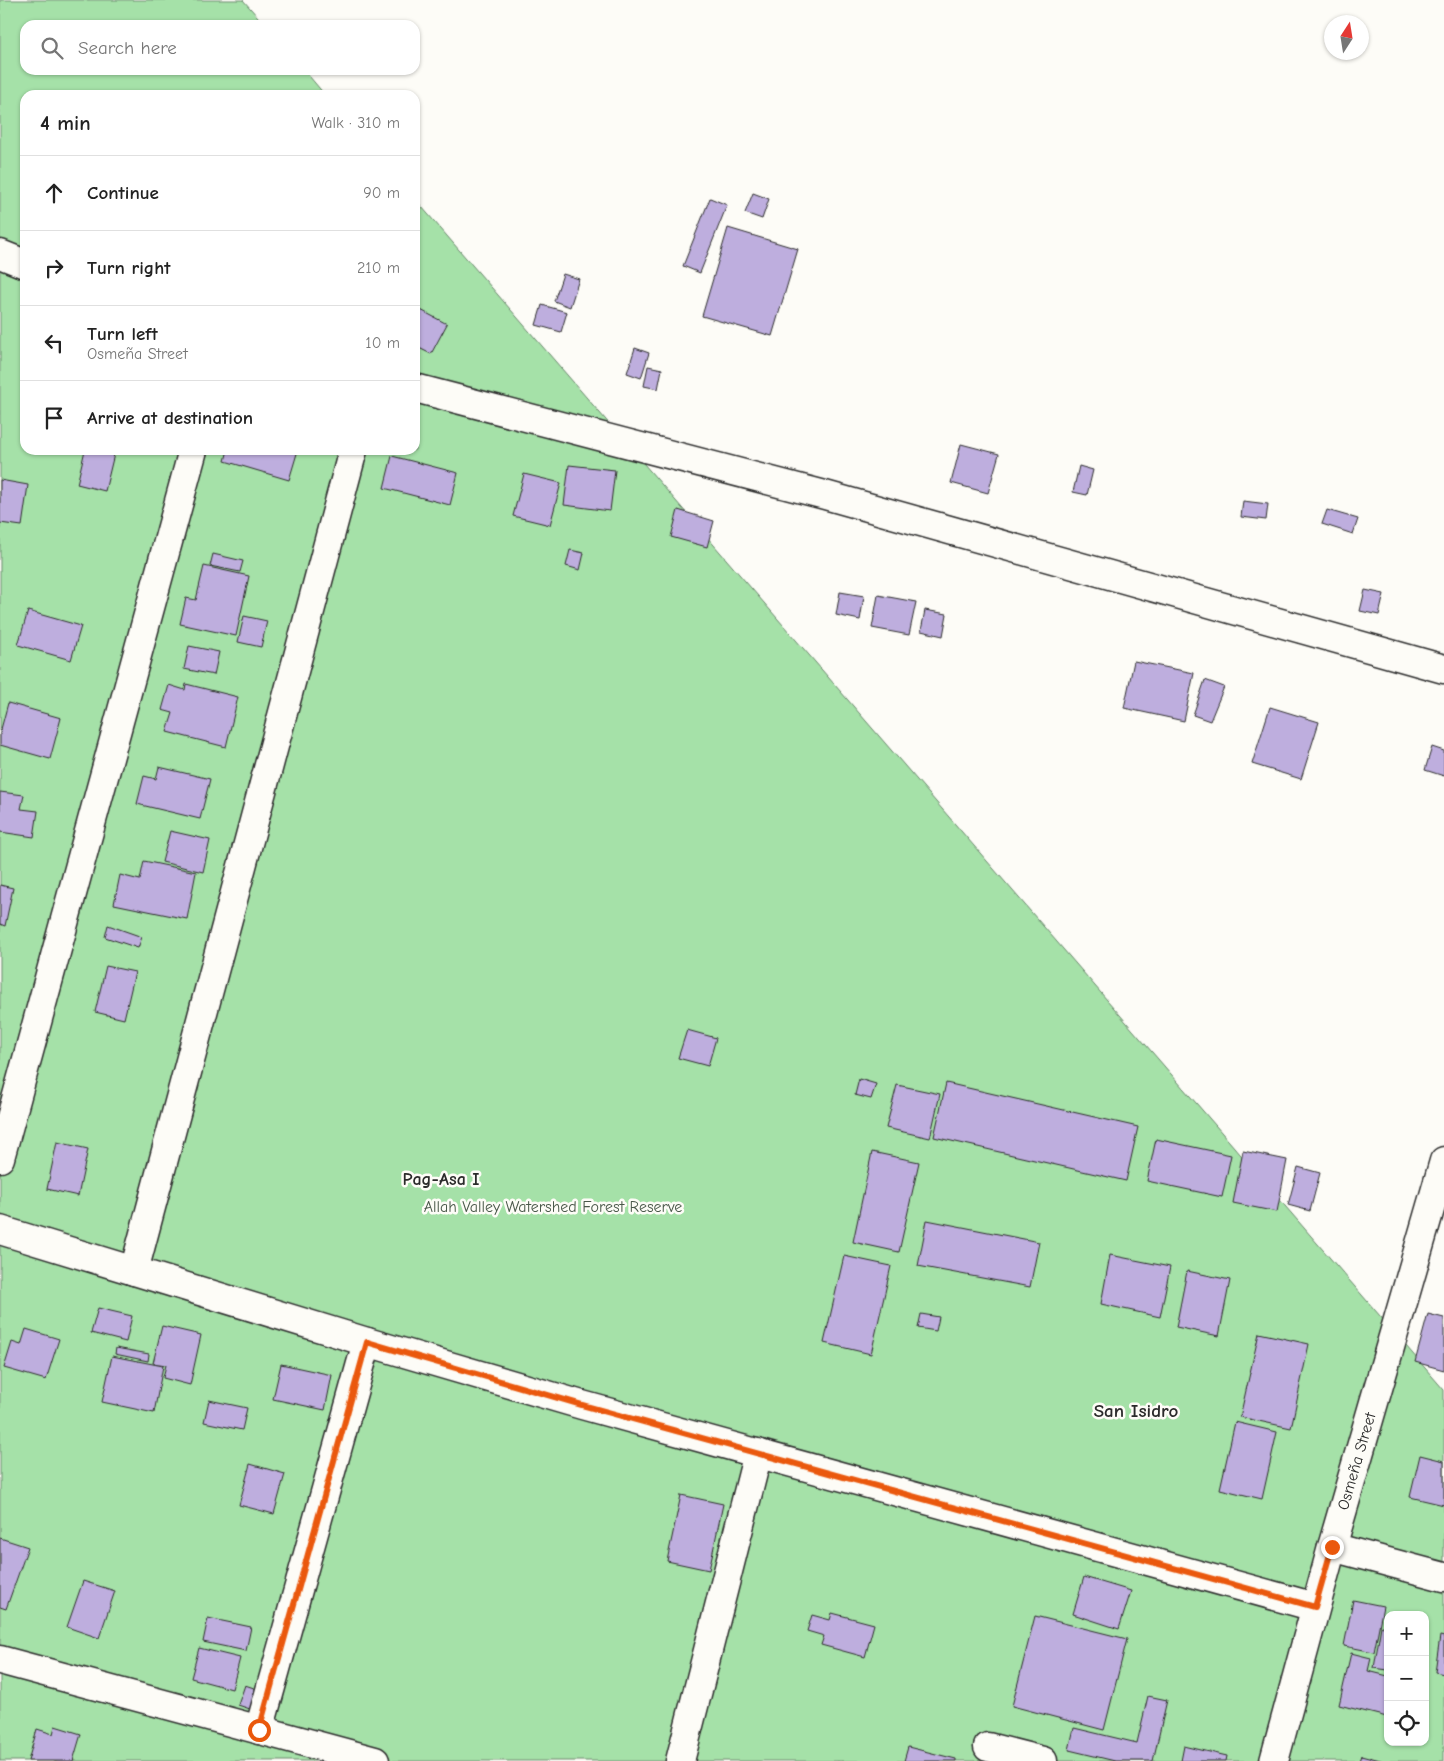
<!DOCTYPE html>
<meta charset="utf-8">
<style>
body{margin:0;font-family:"Comic Neue",sans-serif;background:#f6f6f6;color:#222}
.controls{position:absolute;right:15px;bottom:15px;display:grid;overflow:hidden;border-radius:10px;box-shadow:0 1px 4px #0004}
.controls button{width:45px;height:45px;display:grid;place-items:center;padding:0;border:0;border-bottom:1px solid #e0e0e0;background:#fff;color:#222;font:25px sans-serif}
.compass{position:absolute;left:1324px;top:15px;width:45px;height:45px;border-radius:50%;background:#fff;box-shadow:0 1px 4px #0004;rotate:12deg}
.stop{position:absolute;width:15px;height:15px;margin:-11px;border:4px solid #ea580c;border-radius:50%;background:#fff}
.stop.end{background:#ea580c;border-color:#fff;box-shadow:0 1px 5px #0008}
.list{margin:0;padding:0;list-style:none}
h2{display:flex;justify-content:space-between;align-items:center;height:65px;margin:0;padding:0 20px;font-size:21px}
h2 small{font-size:16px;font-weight:400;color:#767676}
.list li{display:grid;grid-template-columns:32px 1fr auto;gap:15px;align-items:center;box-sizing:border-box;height:75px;padding:0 20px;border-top:1px solid #e0e0e0}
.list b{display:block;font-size:19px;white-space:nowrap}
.list p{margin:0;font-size:16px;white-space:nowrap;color:#767676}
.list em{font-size:16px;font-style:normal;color:#767676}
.icon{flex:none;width:28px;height:28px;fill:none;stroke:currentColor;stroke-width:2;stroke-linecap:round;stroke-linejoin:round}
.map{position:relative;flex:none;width:1444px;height:1761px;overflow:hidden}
.search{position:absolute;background:#fff;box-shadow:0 1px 4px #0004;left:20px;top:20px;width:400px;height:55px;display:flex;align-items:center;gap:12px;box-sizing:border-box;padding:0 18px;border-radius:15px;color:#767676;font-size:19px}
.panel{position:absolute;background:#fff;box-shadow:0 1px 4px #0004;left:20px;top:90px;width:400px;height:365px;border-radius:15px}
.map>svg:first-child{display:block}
.park{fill:#a5e1a8;stroke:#68866a;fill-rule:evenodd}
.building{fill:#beaede;stroke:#2b2b2b}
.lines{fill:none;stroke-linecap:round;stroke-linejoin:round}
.minor-casing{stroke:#2b2b2b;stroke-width:31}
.minor{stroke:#fdfcf7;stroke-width:28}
.route{stroke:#ea580c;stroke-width:6}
.labels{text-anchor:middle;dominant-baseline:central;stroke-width:5;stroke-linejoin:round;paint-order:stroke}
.park-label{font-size:16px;fill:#4a584a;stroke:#fdfcf7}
.street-label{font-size:16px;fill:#2b2b2b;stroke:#fdfcf7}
.neighbourhood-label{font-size:18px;font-weight:bold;fill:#2b2b2b;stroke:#fdfcf7}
.quarter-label{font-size:19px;font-weight:bold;fill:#2b2b2b;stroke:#fdfcf7}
</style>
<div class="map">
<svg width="1444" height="1761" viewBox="0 0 1444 1761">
<rect width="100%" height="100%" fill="#fdfcf7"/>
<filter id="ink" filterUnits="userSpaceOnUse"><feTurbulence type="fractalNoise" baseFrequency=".02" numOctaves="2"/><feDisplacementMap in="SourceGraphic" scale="10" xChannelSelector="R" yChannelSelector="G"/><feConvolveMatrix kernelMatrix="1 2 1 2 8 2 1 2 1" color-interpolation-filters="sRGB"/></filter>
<g filter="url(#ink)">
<path class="park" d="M0,0H243L265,25H25V70H304L325,95H25V450H415V199L1444,1390V1761H0ZM1388,1615H1425V1742H1388Z"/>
<g class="building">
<path d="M753,193L769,199L762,219L745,213Z"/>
<path d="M710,198L727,205L700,273L683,266Z"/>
<path d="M728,228L798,249L772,336L702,316Z"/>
<path d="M563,274L579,279L570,307L554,301Z"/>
<path d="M542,305L567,312L561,332L536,325Z"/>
<path d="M415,307L447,324L431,354L415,346Z"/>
<path d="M635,348L649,353L641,378L627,373Z"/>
<path d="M648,366L662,369L658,389L644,386Z"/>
<path d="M961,444L999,454L988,493L951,483Z"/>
<path d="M85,450H115L105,491L77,484Z"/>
<path d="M228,450H298L289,480L225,461Z"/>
<path d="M392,456L458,473L450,505L384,488Z"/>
<path d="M569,465L615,470L610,511L564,505Z"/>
<path d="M1079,466L1093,470L1087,495L1073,492Z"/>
<path d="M524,474L561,483L550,525L513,516Z"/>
<path d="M0,480L28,485L22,526L0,523Z"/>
<path d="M1243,501L1268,504L1266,520L1241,517Z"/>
<path d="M678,510L714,521L707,547L671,537Z"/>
<path d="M1327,510L1358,519L1353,534L1322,524Z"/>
<path d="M570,550L584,553L580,570L566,566Z"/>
<path d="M213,554L243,561L240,572L210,566Z"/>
<path d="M204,566L249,576L236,636L180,624L186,598L196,600Z"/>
<path d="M1365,590L1384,594L1379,615L1360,611Z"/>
<path d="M840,592L864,596L860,620L836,615Z"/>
<path d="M878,595L916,602L909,635L872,628Z"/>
<path d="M925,610L947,614L943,636L921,631Z"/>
<path d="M28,611L81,626L71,660L18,645Z"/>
<path d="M244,616L267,621L261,647L238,642Z"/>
<path d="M189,646L219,652L214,675L184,669Z"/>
<path d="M1134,661L1194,673L1184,721L1124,708Z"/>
<path d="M1205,680L1224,687L1210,721L1193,715Z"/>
<path d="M186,684L238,697L226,747L167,732L173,713L162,710L169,685L185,690Z"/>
<path d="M8,703L61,718L50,759L0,745V733Z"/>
<path d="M1270,707L1319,722L1301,779L1252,764Z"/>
<path d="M1432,747L1444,751V776L1425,770Z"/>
<path d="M159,767L210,779L200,819L137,804L144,776L156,779Z"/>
<path d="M0,792L24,795L21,809L38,811L34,837L0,832Z"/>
<path d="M170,831L210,840L203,872L162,862Z"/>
<path d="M144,861L196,872L187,919L114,904L120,875L140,880Z"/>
<path d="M0,885L13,888L5,926L0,924Z"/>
<path d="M108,925L142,937L138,948L105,937Z"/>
<path d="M106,966L135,972L124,1019L95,1012Z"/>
<path d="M687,1030L716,1038L708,1066L678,1058Z"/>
<path d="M859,1079L876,1084L871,1099L855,1095Z"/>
<path d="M946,1083L1138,1127L1126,1181L934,1137Z"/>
<path d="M897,1085L940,1094L930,1138L886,1128Z"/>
<path d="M1156,1139L1231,1155L1222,1197L1147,1181Z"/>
<path d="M57,1142L88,1149L78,1196L47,1189Z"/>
<path d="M1243,1151L1287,1160L1277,1212L1233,1203Z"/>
<path d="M872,1152L919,1162L899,1252L853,1242Z"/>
<path d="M1298,1167L1320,1173L1310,1211L1288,1205Z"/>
<path d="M927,1220L1039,1242L1030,1287L918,1266Z"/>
<path d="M1110,1255L1170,1267L1160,1317L1101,1304Z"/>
<path d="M844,1256L891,1266L871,1354L824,1343Z"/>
<path d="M1187,1271L1230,1280L1219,1336L1176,1327Z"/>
<path d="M98,1308L132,1316L126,1342L91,1333Z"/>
<path d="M921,1314L939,1317L936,1331L918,1328Z"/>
<path d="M1428,1314L1444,1318V1370L1415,1362Z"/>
<path d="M162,1326L201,1335L190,1385L163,1378L166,1365L153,1363Z"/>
<path d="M26,1329L59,1339L46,1380L4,1368L12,1342L21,1345Z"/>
<path d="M1259,1333L1309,1344L1291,1428L1240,1417Z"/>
<path d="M116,1348L149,1354L148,1361L115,1354Z"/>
<path d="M112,1356L163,1366L154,1413L102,1402Z"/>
<path d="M281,1364L332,1375L325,1410L273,1399Z"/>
<path d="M209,1400L247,1408L242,1430L204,1422Z"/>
<path d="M1235,1422L1277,1432L1262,1499L1220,1489Z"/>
<path d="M1420,1455L1444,1461V1505L1410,1497Z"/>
<path d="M250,1464L285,1474L274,1514L239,1505Z"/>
<path d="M681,1495L723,1504L709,1570L667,1561Z"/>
<path d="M0,1538L28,1547L6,1609L0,1607Z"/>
<path d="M1084,1577L1131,1591L1119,1629L1073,1614Z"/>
<path d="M83,1581L115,1591L99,1638L67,1627Z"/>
<path d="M1353,1600L1383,1606L1374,1652L1344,1646Z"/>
<path d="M832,1613L874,1624L865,1657L821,1645L824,1636L807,1631L812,1615L830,1620Z"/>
<path d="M1035,1616L1127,1639L1104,1730L1012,1706Z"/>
<path d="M208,1618L251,1627L246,1651L203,1642Z"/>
<path d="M1381,1626L1388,1627V1670L1374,1668Z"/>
<path d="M1440,1636L1444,1637V1674L1435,1672Z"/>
<path d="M199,1648L240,1658L232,1689L191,1678Z"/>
<path d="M1351,1653L1371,1658L1368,1671L1388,1676L1387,1717L1339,1705Z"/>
<path d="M245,1685L263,1691L256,1711L238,1705Z"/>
<path d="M1148,1696L1167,1700L1153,1761H1115L1069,1750L1074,1728L1137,1743Z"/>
<path d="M55,1726L81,1734L73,1761H28L37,1729L53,1734Z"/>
<path d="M1184,1746L1227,1756L1226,1761H1181Z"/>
<path d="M908,1747L956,1759V1761H904Z"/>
<path d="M1361,1755L1384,1761H1359Z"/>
</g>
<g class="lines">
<g class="minor-casing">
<g id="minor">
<path d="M0,254L25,264"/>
<path d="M415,388L825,495L1444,669"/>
<path d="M0,1158L193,450"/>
<path d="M0,1230L367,1342L582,1405L1315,1607"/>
<path d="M134,1271L353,450"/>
<path d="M1332,1547L1444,1577"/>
<path d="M0,1660L375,1761"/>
<path d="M259,1730L367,1342"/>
<path d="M988,1747L1043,1761"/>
<path d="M680,1761L758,1453"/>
<path id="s1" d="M1274,1761L1332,1547L1444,1161"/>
</g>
</g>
<use href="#minor" class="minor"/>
</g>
</g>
<g class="lines" filter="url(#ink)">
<path class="route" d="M259,1730L367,1342L582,1405L1315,1607L1332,1547"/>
</g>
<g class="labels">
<g class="park-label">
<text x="553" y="1207">Allah Valley Watershed Forest Reserve</text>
</g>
<g class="street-label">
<text stroke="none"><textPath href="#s1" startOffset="311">Osmeña Street</textPath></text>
</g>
<g class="neighbourhood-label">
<text x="441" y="1179">Pag-Asa I</text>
</g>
<g class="quarter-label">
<text x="1136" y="1411">San Isidro</text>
</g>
</g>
</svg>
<div class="controls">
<button>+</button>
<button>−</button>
<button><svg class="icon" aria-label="locate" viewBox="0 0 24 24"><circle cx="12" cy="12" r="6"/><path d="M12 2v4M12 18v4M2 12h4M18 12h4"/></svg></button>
</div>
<svg class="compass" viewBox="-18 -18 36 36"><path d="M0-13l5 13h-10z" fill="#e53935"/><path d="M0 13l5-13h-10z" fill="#767676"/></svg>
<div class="stop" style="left:259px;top:1730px"></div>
<div class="stop end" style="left:1332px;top:1547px"></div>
<div class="search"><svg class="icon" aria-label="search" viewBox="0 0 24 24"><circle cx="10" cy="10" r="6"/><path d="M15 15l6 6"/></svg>Search here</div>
<section class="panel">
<h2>4 min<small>Walk · 310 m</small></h2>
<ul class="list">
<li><svg class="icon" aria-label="ahead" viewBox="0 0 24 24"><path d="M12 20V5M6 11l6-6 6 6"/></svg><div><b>Continue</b></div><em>90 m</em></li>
<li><svg class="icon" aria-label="right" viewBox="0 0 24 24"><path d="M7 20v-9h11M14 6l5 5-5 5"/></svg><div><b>Turn right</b></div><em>210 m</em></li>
<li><svg class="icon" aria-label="left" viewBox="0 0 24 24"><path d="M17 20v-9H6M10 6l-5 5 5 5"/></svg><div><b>Turn left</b><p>Osmeña Street</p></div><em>10 m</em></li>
<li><svg class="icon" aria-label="arrive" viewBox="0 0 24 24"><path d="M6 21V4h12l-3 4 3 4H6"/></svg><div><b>Arrive at destination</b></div></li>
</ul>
</section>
</div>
